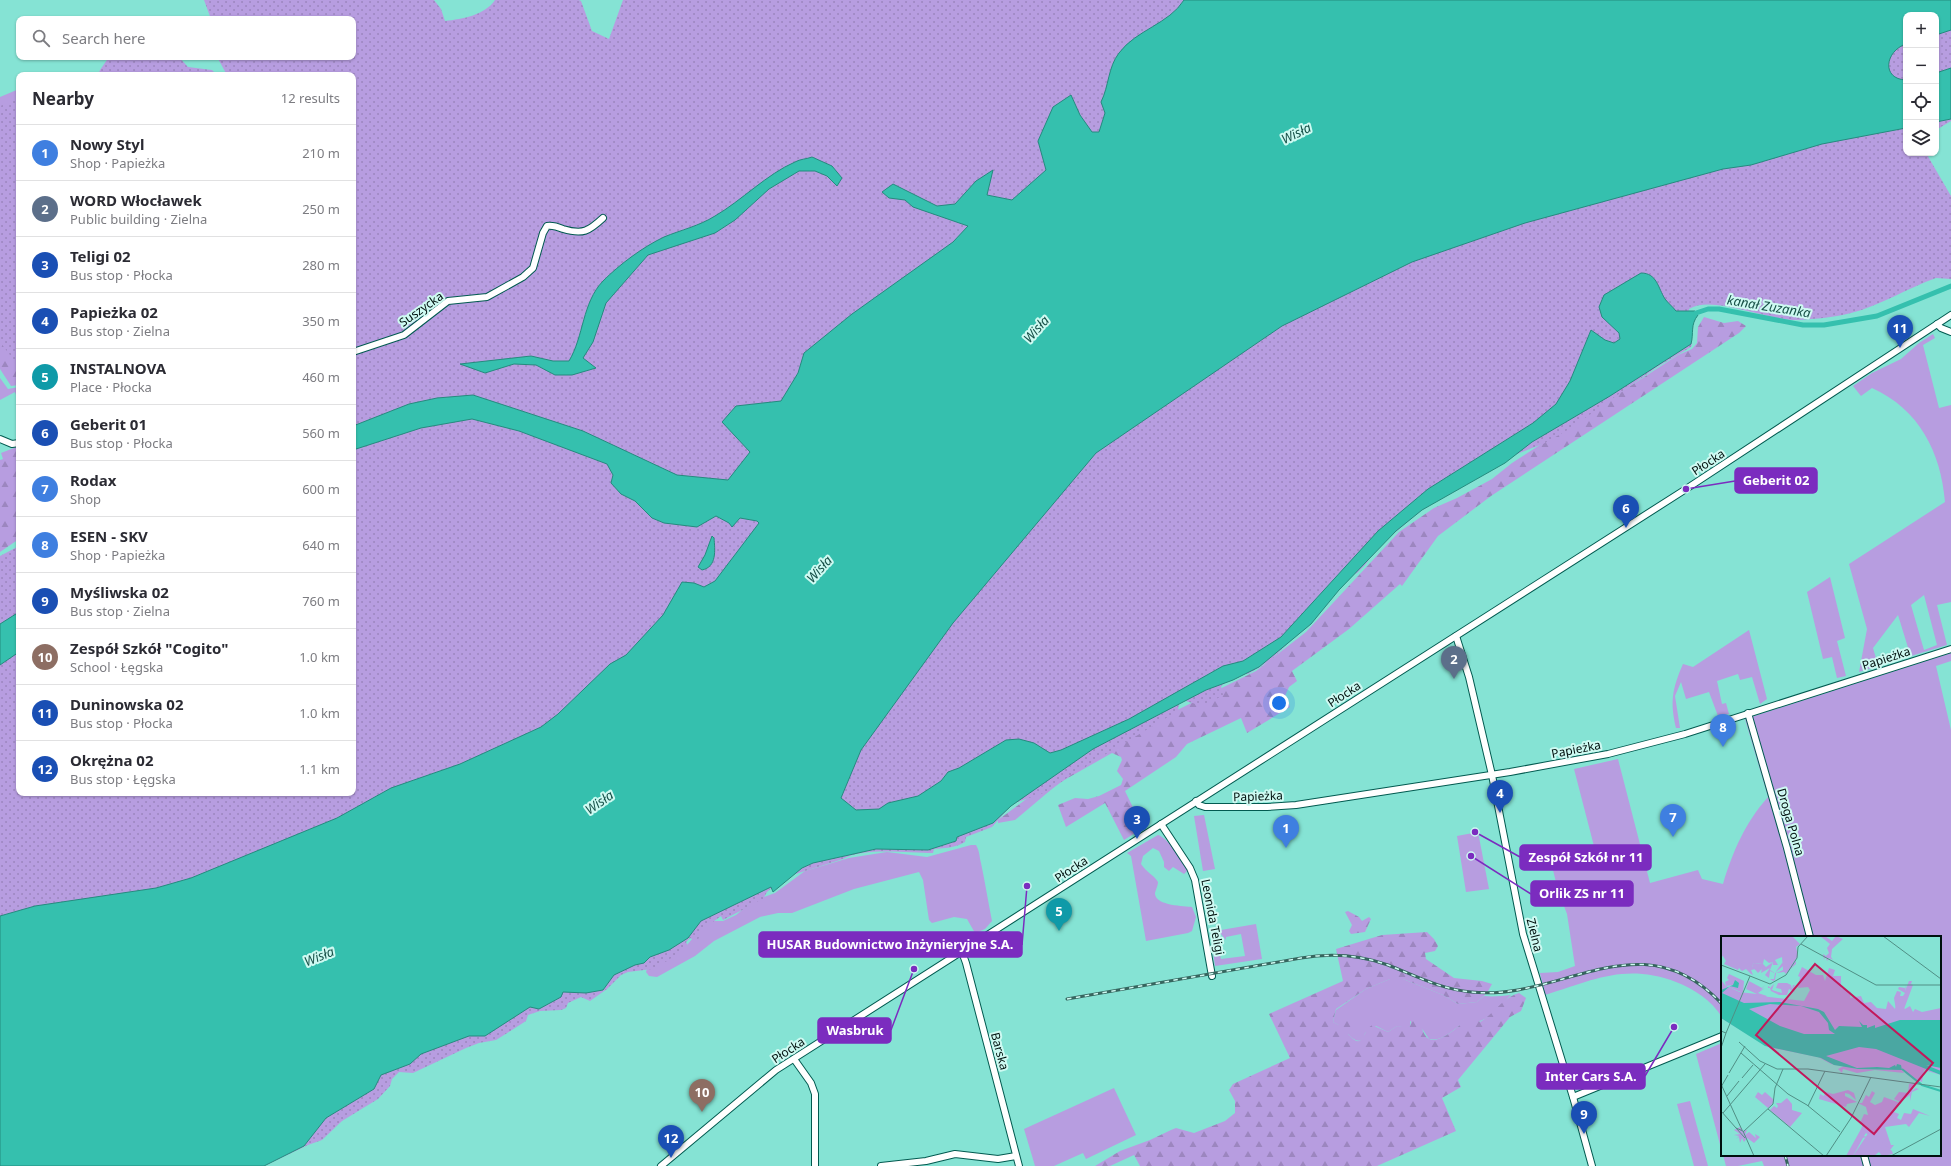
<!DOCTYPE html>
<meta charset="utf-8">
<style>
body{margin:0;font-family:"Noto Sans",sans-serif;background:#f2f2f3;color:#2b2b33}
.controls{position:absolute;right:12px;top:12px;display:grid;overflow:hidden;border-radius:8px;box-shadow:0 1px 3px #0004}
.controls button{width:36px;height:36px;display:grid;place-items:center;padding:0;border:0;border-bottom:1px solid #e1e1e2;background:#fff;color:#2b2b33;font:20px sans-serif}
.you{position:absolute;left:1279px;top:703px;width:14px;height:14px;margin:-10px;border:3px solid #fff;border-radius:50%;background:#1a73e8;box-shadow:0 0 0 6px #1a73e833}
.badge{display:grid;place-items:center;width:26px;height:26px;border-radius:50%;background:#a51353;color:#fff;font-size:13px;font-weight:700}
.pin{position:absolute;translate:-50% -33px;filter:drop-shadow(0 1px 2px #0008)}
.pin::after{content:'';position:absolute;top:21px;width:14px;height:12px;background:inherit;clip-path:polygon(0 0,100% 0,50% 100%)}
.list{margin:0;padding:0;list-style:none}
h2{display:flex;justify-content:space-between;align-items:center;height:52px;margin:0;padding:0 16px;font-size:17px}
h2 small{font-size:13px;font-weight:400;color:#7c7c81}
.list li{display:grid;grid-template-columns:26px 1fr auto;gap:12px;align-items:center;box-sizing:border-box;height:56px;padding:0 16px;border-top:1px solid #e1e1e2}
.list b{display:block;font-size:15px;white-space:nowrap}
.list p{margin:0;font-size:13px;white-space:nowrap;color:#7c7c81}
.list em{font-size:13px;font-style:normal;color:#7c7c81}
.icon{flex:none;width:22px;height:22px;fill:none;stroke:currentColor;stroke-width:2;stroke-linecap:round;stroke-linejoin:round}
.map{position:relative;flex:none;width:1951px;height:1166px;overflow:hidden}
.search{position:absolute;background:#fff;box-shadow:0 1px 3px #0004;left:16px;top:16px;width:340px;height:44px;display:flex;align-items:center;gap:10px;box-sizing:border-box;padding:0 14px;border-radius:8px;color:#7c7c81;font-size:15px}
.panel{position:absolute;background:#fff;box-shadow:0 1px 3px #0004;left:16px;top:72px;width:340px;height:724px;border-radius:8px}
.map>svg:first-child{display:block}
.green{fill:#b79de0;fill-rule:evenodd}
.forest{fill:url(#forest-firs)}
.park{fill:url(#park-dots)}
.water{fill:#35c0ae;stroke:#258b7e}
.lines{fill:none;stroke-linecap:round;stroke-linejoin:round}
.canal{stroke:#35c0ae;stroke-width:5}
.minor-casing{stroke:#025a50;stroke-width:8}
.minor{stroke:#fff;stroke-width:6}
.rail-casing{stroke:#36655e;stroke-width:3}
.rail{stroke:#cefaf2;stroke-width:1.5;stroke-dasharray:4.5;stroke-linecap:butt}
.labels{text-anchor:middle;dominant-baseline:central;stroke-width:4;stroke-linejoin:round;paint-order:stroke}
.street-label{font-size:12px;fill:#00100e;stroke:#cefaf2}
.water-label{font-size:13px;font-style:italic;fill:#175048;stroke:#cefaf2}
.inset-river{fill:none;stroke:#35c0ae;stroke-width:2}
.inset-road{fill:none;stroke:#508f85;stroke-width:1}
.view{fill:#c2185b;fill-opacity:0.15;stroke:#c2185b;stroke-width:2}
.inset-edge{fill:none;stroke:#00100e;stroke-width:2}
.leader{fill:none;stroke:#7b2cbf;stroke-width:1.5}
.callout-dot{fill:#7b2cbf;stroke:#cefaf2;stroke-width:1.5}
.callout{fill:#7b2cbf;stroke:#7b2cbf;stroke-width:1.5}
.callout-label{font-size:13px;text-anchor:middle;font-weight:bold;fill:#fff}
</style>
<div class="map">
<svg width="1951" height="1166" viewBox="0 0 1951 1166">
<defs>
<pattern id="forest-firs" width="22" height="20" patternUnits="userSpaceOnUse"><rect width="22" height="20" fill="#b79de0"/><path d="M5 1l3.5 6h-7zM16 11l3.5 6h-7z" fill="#9c86bf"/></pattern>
<pattern id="park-dots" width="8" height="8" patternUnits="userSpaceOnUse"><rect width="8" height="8" fill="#b79de0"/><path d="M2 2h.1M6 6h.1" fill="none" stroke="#9c86bf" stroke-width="1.8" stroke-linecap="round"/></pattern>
</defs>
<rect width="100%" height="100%" fill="#85e3d4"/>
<g class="green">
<path d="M19,89V106L0,110V97Z"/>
<path d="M1933,334L1935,338L1923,345L1939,408L1951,405V602L1937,605L1947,645L1859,672L1867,629L1849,564L1945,502C1941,452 1919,409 1872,388L1861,396L1853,386L1872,373L1901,359L1919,343ZM1924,595L1937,645L1924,650L1911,605ZM1898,615L1910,654L1878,665L1873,648Z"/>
<path d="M0,378L8,389L19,387V403L15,392L0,400Z"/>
<path d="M1830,577L1845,638L1837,641L1846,676L1837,678L1832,657L1823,659L1807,592Z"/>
<path d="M1749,630L1767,699L1760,704L1752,677L1740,680L1738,674L1717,681L1722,704L1726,703L1729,714L1718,716L1709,692L1686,699L1681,682L1675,696L1680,728H1676C1670,702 1672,689 1683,664L1693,667Z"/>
<path d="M1951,653V661L1936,666L1951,730V1166H1764L1762,1161L1738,1166H1726L1723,1155H1940V937H1722V1017C1711,1000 1694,989 1676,982C1625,963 1594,980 1545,995L1540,973L1558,972L1575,966L1567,914L1558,890L1550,858L1595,850L1574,769L1618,759L1650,883L1698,870L1702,879L1723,884C1733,851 1745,823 1768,797L1745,719Z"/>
<path d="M1204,815L1215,869L1203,871L1194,816Z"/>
<path d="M1478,832L1489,889L1466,892L1457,836Z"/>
<path d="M1158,835C1166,836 1188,866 1187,871L1184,874L1173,867L1169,871L1164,867V862L1159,851L1153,848L1143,856L1141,864C1147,873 1153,874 1158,882C1158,886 1155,891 1155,894C1156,906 1185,906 1192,907L1196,917L1192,931L1188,933L1146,941L1131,856L1127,853Z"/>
<path d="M971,845H976C980,852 979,856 981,863C985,882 988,901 992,921L985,929L975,933L967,919L954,917L932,923L929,920L923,880L919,872L854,889L792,913H778L760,917L714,941L695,956L657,977L649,976L646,972L648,966L687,945L704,925L711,921H723L736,915L753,901L775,893L805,871L849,858L887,852L927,857Z"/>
<path d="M1256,924L1262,959L1215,966L1212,944H1216L1218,955H1220L1221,959L1245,956L1241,934L1226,937V940L1221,934L1215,931Z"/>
<path d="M1390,979H1403L1443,995L1458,1004L1477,1002L1484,996C1493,997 1502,996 1511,995C1502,1003 1492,1017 1480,1021C1475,1023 1467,1020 1462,1024C1452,1030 1443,1042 1429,1039L1423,1030L1410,1021V1026L1407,1028L1397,1026L1388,1032L1376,1026L1365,1033C1363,1045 1354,1041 1348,1034V1030L1333,1022L1336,1010L1366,989Z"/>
<path d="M1722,1043V1152L1696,1054Z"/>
<path d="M1114,1088L1136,1135L1086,1159L1083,1153L1054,1166H1035L1024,1129Z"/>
<path d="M1690,1101L1708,1166H1694L1677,1104Z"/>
</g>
<g class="forest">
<path d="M19,311V385L11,386L0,369V317Z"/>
<path d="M1704,317L1724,323L1738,321L1746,326L1739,333L1491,496L1438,536L1402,586L1400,584L1349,629L1292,671L1297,681L1289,687L1285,696L1290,707L1247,733L1241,718L1187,744L1176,757L1125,791L1143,828L1124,840L1105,803L1066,827L1058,805L1075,798L1088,799L1099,796L1121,785L1123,779L1117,771L1122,760L1121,757L1112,753L1059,783L1015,820L998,823V820L1033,794L1145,726L1256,671L1306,632L1399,532L1434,508L1457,498L1492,479L1512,463L1641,379L1678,355L1692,349L1697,343L1698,327Z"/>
<path d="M19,446V539L0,552V460L3,459L1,453Z"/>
<path d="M1348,911L1359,917L1362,921L1369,917L1371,919L1365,932L1351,934L1349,931L1352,925L1345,912Z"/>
<path d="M1427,932L1434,939L1438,946L1435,951L1425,953L1426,959L1454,978L1482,981L1492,984L1487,993L1477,1002L1458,1004L1443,995L1403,979H1390L1366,989L1336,1009L1333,1022L1339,1025L1348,1019L1352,1021C1352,1027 1348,1029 1348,1034C1364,1052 1362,1031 1372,1025L1388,1032L1397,1026L1407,1027L1410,1026L1412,1018H1415C1422,1023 1422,1035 1429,1039C1438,1044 1456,1029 1462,1023C1466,1020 1472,1019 1477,1018L1480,1022C1494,1014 1503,997 1519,993L1526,998L1521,1011L1510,1017L1458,1080L1461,1087L1442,1098L1456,1131L1377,1166H1140L1134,1155L1110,1166H1095L1120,1151L1150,1140L1171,1130L1176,1128L1194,1133L1225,1121L1235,1113V1101L1229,1090L1233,1084L1290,1058L1269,1014L1343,981L1336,949L1382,935Z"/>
</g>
<g class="park">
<path d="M204,0H434L441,9L445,21C463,19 485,15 495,0H579L581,1L592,31L609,39L623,0H1951V121L1936,130V15H1906V153H1926L1951,196V279L1936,278C1908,288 1879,306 1851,313C1835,317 1816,319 1799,320C1770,322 1713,294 1689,309C1686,323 1695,338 1691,347L1657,367L1571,428L1545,443L1509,457L1435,499L1380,545L1365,565L1357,573L1350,576L1298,633L1271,660L1248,674L1239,673L1221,686L1223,695C1209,704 1199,707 1184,700L1179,702L1178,711L1071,775L1049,791L1012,804L992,827L966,837L965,842C955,848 945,848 934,849L933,853C908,853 863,847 843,859L783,878L767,892L763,899L747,906L748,907L723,920L721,916L698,933L699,938L696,941L690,938L686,942L688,946L667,961L652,969L628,972L621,975L607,989L590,1001L581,997L568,1003L566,1008L561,1010L540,1011L528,1015L526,1021L496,1040L479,1043L466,1048L413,1073L399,1072L392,1079L390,1086L378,1099L342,1121L322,1140L308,1145L264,1166H0V556L19,546V793H353V75H227L217,57H353V19H211Z"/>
<path d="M109,57H179L188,67L212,70L217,75H98L100,70Z"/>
<path d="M19,96V367L0,342V106L8,103Z"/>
</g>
<g class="water">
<path d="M1184,0H1951V30L1936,35V15H1906V44C1885,51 1881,79 1906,80V128L1822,144L1751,165L1723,169L1525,223L1412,262L1282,326L1096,453L953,623L861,750L841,798L856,810L879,809L888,803L918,796L941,781L948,772L959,768L1006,740L1019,739L1034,743L1050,753L1061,750L1129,719L1223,666L1243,661L1281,637L1378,531L1428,489L1533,423L1556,404L1570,381L1591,330L1605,340L1614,343L1620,339L1619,333L1602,317L1599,307L1604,295L1641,273C1657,273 1658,288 1665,299C1668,303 1673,307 1676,311H1695L1698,315C1690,325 1694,333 1691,344L1610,396L1532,442L1505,463L1422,510L1396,531L1339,590L1311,624L1259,667L1233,680L1206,690L1093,749L1011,806L993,823L957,837L956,841L928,850L876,849L813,863L802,868L773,892L771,887L701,921L688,938L669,950L650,957L644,963L635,965L614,975L603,990L586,993L563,992L561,997L539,1009L530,1007L485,1036H469L421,1054L410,1064L381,1075L374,1089L326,1118L304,1146L264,1166H0V916L35,906L156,888L191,878L337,818L391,788L460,764L541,727L558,714L610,664L626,655L663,615L682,582L694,583L704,587L715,581L759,523L757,521L740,518L732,527L729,523L716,516L697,527L664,523L652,518L635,501L621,494L611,483L613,475L607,464L519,431L472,419L421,428L353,450V426L409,404L437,398L473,395L583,431L677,475L728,480L750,452L722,422L736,406L781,401L798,373L804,353L852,314L953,242L968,226L913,207L905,200L889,198L882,192L893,184L937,206L955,204L976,181L993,170L987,195L1012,200L1046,170L1038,141L1053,107L1071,95L1080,115L1092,132H1099L1105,113L1101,102C1109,86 1108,67 1119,53C1136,30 1169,24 1184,0Z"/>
<path d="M1951,68V119L1936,122V73Z"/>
<path d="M812,157L832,166L842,178L837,186L827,176L815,171H799L769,189L735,220L715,233L648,255L606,303L593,342L583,358L596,368L572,375H555L536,365L514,364L485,373L460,364L531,356L553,361H569C584,336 582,303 603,281C620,264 643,247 664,237C681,230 699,226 715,216C741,201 767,174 795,162C800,159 807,159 812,157Z"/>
<path d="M712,536L714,538C715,550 717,567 702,570L698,567L705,555Z"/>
<path d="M19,612V652L0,665V624Z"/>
</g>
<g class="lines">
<path class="canal" d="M1696,313L1708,309H1719L1803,325H1824L1877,316L1951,286"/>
<g class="minor-casing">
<g id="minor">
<path d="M1937,324L1941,328L1951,332"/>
<path d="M353,352L404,335L448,301L487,297L523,277L533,268L543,233L547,226C553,225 558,227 563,229C583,235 589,231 603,218"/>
<path d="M0,439L12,444L19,443"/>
<path d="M1456,636L1469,677L1492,775L1523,934L1573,1097L1592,1166"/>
<path d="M1748,713L1787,848L1810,937"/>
<path d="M1196,801L1199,805L1205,807H1267L1296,805L1510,772L1608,754L1685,734L1951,649"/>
<path d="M1161,824L1190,868L1195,880L1212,976"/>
<path d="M962,952L966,963L1019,1166"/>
<path d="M794,1059L811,1083L815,1094V1166"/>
<path d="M1573,1097L1722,1036"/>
<path d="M1864,1155L1867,1166"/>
<path d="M661,1166L776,1070L1686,489L1951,315"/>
<path d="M881,1166L926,1161L955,1154L998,1159L1016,1156"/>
</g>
</g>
<use href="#minor" class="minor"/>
<g class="rail-casing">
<g id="rail">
<path d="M1067,999L1301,958C1330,953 1360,955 1388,965C1416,976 1440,989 1471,992C1562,1002 1640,917 1722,1004"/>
<path d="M1785,1155L1788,1166"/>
</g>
</g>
<use href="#rail" class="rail"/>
</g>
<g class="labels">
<g class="street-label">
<text transform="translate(421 309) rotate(-35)">Suszycka</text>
<text transform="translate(1708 462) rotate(-33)">Płocka</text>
<text transform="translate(1886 658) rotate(-18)">Papieżka</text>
<text transform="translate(1344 694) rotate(-33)">Płocka</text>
<text transform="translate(1576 749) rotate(-11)">Papieżka</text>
<text transform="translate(1258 796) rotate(-2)">Papieżka</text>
<text transform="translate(1791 822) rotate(74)">Droga Polna</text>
<text transform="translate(1071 869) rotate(-33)">Płocka</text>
<text transform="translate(1213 917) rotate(79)">Leonida Teligi</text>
<text transform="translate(1535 935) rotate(76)">Zielna</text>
<text transform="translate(788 1050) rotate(-33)">Płocka</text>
<text transform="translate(1000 1051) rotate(75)">Barska</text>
</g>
<g class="water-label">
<text transform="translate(1296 133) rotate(-26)">Wisła</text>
<text transform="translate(1769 306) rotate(9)">kanał Zuzanka</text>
<text transform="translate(1036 329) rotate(-48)">Wisła</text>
<text transform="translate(819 569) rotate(-48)">Wisła</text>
<text transform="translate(599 802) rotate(-35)">Wisła</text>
<text transform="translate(319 956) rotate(-22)">Wisła</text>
</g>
</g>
<g transform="translate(1721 936)">
<rect width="220" height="220" fill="#85e3d4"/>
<path d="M99,0H104L111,5L115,0L122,3L111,13L110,21L112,24L108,22L106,25L105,21L103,23L102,18L105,20L108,17L106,12L109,8ZM75,25V28L66,36L62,30L56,35L54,37H55L54,44L52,45L49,43H53L54,37L49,35L48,42L44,39L49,32L40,37L41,33L37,37L31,30L33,27L42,28L45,31L52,26L49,34L54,37L61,27L65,28L67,32ZM28,45L41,52L44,49L40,54L44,52H47V50L50,52V51L53,48L51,54L61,57L60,53L55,52L57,47H66L70,49L71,53L72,49H74L72,53L74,56L68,53L66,59H58L50,55L49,52H44L37,57L46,60L44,62L2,56L8,51L17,56L36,58L25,53ZM188,45H191L190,48L192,49L183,73L175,74L173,62L176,55L180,56L179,60H182L184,57L177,53L178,51L184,52L185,49L184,55ZM193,147L191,155L195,152L198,153L191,156L189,165V159L179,166L173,163L178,156L187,157L188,148ZM151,155L154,157L149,166L154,169L161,166L163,161L182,168L178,167L173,176L178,178L176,182L180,184L183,177L190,178L192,173L209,180L198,177L188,191L185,188L164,191L170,209H173L169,214L145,197L143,200L146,201L142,202L132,220H125L140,193L142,188L139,187L143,178L147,179L145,171L137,167H141L145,159L148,161ZM66,162L71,168V174L81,177L69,191L49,174L53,170L56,172L57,170L55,167H60ZM19,191L23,195L26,194L24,199L28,196L35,202L34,198L39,201L33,207L26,202L23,206L21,202L19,207L18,201L15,203L18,200L13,199L19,198L13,194Z" fill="#b79de0"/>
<path d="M0,0H71L79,8L75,11L77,20L65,38L63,36L55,37L62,34L61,21L54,24L57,29H52V26L48,27L43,23L42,28L33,27L31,30L35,33L30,34L32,39L30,38L25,33L21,35L18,32L17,34L3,28L5,25L2,20L0,21ZM8,38L23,45L22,57L8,51L12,49L5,50L4,46L8,44L6,42ZM113,129L125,130L136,133L181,134L183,137L154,134L136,137L122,133L121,137L117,133L123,130ZM98,154L112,158L127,154L133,157L135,164L128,158L124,157V160L136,166L126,168L125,171L98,163L99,158L103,160L104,156ZM148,196L171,215L172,218L161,220L158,216L153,220H132Z" fill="#b79de0"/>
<path d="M81,31L95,39H102L104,45L108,32L114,34L112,40H120V52L130,56L129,62L140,60L143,67L150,66L156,72L165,73L167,65L174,73L175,70L180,69L184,73L189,70L192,76L194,73L201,76L220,72V139L203,134L201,146L187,139L181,133L179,135L155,131L138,133L110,128L97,121L47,111L0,82V44L5,50L23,58L83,65L89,54L87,51L77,52L79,41L77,40ZM37,156L41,159L44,156L53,164L52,167L47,172L34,161Z" fill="#b79de0"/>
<path d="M14,44L18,47L17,52L9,50L1,57L23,67L59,66L97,73L103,76L114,94L118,90L141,91L138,85L142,89H146V92L154,89V92L179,84H220V132L205,129L220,135V139L155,113L138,111L105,120L136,132L156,131L168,132L174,129L175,131L176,128L180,129L181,134L137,133L113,129L100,122L44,110L0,82V54L12,49ZM49,68L80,70L98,76L107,87L108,94L114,98H83L59,90L28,73Z" fill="#35c0ae" fill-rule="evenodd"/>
<path class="inset-river" d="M181,133L201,149L220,155"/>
<path class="inset-road" d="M162,0L220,43M80,8L155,49H220M0,29L29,40M29,40L49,48L65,39L76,22L77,11L87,0M0,95L5,97L29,40M18,106L39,125L56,133H87L220,151M0,112L5,97M20,117L67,158L86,169L119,196M8,137L24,110M21,142L32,129M0,148L21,194M0,151L7,139M6,160L18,145M87,170L104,135M47,173L103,220M0,175L15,192L22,195L33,220M2,177L44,128M15,192L24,202M22,196L52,168L54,152L62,133M105,220L130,182L150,141M170,220L220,193"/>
<path class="view" d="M94,28L212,127L153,198L35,99Z"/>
<rect width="220" height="220" class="inset-edge"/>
</g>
<path class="leader" d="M1686 489L1735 481M1475 832L1520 857M1471 856L1531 894M1027 886L1022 945M914 969L891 1030M1674 1027L1645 1076"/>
<g class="callout-dot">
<circle cx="1686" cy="489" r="4"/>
<circle cx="1475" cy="832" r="4"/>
<circle cx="1471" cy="856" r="4"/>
<circle cx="1027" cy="886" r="4"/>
<circle cx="914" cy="969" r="4"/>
<circle cx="1674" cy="1027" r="4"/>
</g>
<g class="callout">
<rect x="1735" y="468" width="82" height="25" rx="4"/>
<rect x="1520" y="845" width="131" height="25" rx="4"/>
<rect x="1531" y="881" width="102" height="25" rx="4"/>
<rect x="759" y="932" width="263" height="25" rx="4"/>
<rect x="818" y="1018" width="73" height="25" rx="4"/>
<rect x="1537" y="1064" width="108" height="25" rx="4"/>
</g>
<g class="callout-label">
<text x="1776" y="485">Geberit 02</text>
<text x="1586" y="862">Zespół Szkół nr 11</text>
<text x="1582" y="898">Orlik ZS nr 11</text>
<text x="890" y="949">HUSAR Budownictwo Inżynieryjne S.A.</text>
<text x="855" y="1035">Wasbruk</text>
<text x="1591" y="1081">Inter Cars S.A.</text>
</g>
</svg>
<div class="controls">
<button>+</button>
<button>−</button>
<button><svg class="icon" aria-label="locate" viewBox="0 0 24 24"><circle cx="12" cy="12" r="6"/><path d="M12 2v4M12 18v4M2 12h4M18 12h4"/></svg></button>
<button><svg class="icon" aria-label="layers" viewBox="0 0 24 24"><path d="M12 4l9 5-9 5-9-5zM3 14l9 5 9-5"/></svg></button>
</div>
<div class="you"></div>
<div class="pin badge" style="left:1286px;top:848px;background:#3f7fe0">1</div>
<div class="pin badge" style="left:1454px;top:679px;background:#5c6f8a">2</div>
<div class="pin badge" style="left:1137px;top:839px;background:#1a4fb4">3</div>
<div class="pin badge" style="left:1500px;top:813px;background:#1a4fb4">4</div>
<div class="pin badge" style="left:1059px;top:931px;background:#0f9aa8">5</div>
<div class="pin badge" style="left:1626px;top:528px;background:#1a4fb4">6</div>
<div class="pin badge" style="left:1673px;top:837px;background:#3f7fe0">7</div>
<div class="pin badge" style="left:1723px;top:747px;background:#3f7fe0">8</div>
<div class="pin badge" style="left:1584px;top:1134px;background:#1a4fb4">9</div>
<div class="pin badge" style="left:702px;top:1112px;background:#8d6e63">10</div>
<div class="pin badge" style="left:1900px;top:348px;background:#1a4fb4">11</div>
<div class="pin badge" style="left:671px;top:1158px;background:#1a4fb4">12</div>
<div class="search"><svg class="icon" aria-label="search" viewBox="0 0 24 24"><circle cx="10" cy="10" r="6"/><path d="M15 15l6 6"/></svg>Search here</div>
<section class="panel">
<h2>Nearby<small>12 results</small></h2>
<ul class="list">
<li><span class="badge" style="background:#3f7fe0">1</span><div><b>Nowy Styl</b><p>Shop · Papieżka</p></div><em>210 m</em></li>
<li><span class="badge" style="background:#5c6f8a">2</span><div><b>WORD Włocławek</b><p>Public building · Zielna</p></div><em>250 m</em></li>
<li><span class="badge" style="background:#1a4fb4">3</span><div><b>Teligi 02</b><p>Bus stop · Płocka</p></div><em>280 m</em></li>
<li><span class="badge" style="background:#1a4fb4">4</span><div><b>Papieżka 02</b><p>Bus stop · Zielna</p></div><em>350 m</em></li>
<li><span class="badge" style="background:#0f9aa8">5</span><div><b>INSTALNOVA</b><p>Place · Płocka</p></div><em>460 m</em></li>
<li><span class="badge" style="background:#1a4fb4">6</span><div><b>Geberit 01</b><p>Bus stop · Płocka</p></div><em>560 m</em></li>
<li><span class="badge" style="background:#3f7fe0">7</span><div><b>Rodax</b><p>Shop</p></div><em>600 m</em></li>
<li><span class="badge" style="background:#3f7fe0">8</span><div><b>ESEN - SKV</b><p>Shop · Papieżka</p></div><em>640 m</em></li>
<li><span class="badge" style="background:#1a4fb4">9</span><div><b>Myśliwska 02</b><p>Bus stop · Zielna</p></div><em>760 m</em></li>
<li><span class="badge" style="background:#8d6e63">10</span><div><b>Zespół Szkół &quot;Cogito&quot;</b><p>School · Łęgska</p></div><em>1.0 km</em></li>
<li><span class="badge" style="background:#1a4fb4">11</span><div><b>Duninowska 02</b><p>Bus stop · Płocka</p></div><em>1.0 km</em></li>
<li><span class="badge" style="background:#1a4fb4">12</span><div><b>Okrężna 02</b><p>Bus stop · Łęgska</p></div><em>1.1 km</em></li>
</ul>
</section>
</div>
